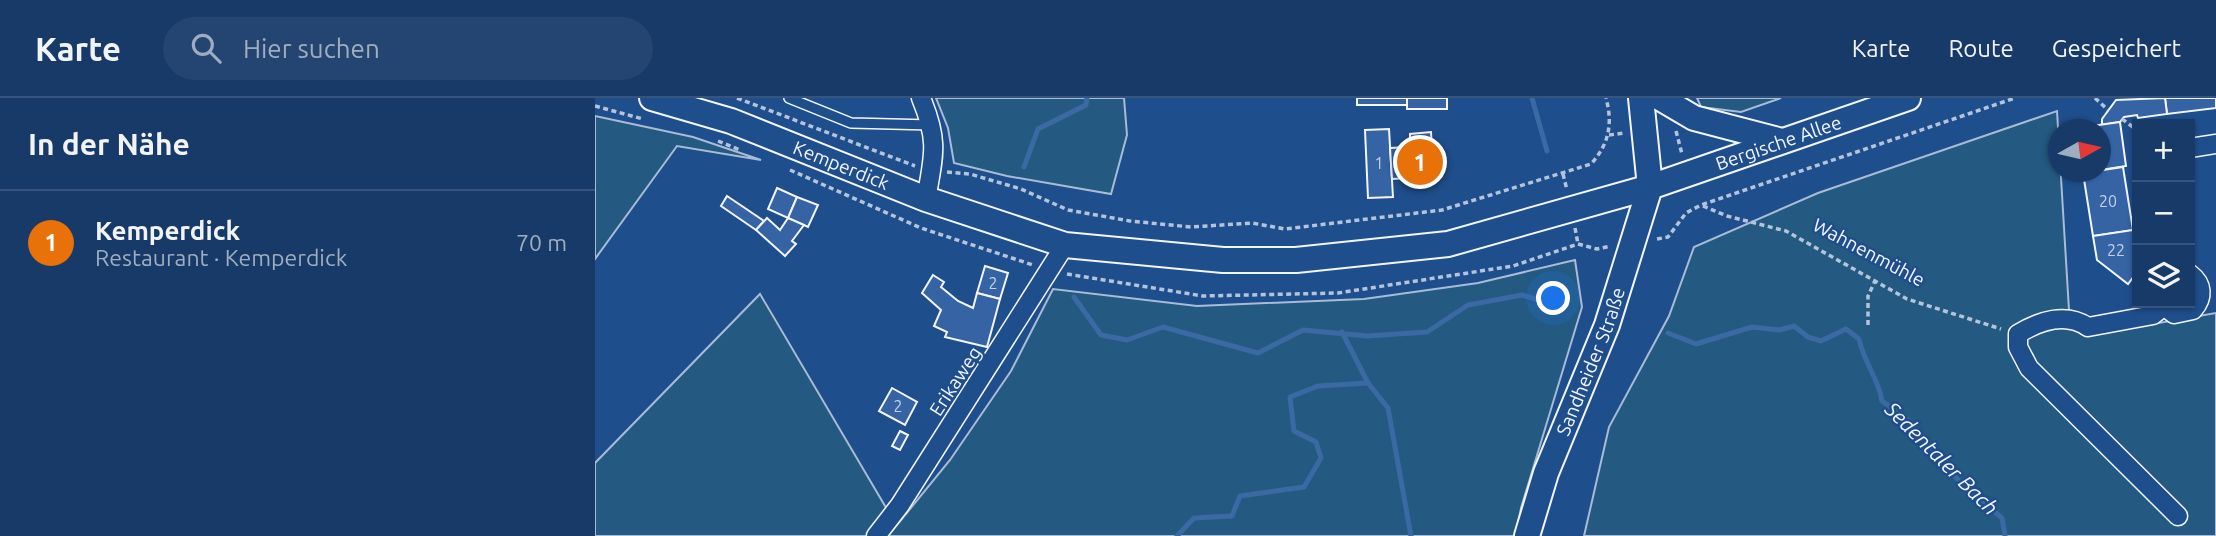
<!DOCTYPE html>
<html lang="de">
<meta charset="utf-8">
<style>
body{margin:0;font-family:Ubuntu,sans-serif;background:#244571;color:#f1f3f6}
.controls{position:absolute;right:21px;top:21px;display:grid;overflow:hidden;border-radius:0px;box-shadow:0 2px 5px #0004}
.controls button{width:63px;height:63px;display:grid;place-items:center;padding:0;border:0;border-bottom:2px solid #36547d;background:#173a69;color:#f1f3f6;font:35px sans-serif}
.compass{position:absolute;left:1453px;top:21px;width:63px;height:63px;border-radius:50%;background:#173a69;box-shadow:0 2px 5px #0004;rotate:82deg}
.you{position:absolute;left:959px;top:201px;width:24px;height:24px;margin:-18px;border:5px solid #fff;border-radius:50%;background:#1a73e8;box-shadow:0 0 0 10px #1a73e833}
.badge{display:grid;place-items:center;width:46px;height:46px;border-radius:50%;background:#ffb74d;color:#fff;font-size:23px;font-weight:700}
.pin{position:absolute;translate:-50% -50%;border:4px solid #fff;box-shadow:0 2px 7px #0006}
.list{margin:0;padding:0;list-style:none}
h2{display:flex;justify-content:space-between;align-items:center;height:91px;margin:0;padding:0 28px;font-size:30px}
h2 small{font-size:23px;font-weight:400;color:#9eadc0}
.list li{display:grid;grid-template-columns:46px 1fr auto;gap:21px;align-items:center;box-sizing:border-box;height:105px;padding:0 28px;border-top:2px solid #36547d}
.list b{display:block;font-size:26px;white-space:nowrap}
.list p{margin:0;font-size:23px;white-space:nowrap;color:#9eadc0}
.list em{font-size:23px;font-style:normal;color:#9eadc0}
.icon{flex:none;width:38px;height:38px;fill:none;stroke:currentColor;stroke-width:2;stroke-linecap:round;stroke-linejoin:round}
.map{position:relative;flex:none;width:1621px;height:438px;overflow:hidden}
header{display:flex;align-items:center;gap:42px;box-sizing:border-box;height:98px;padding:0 35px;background:#173a69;border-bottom:2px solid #36547d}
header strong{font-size:33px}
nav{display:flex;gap:38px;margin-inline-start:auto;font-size:24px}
.search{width:490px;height:63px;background:#244571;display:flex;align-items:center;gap:18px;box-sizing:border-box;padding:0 24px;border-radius:38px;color:#9eadc0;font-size:26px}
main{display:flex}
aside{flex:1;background:#173a69}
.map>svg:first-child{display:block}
.green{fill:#245a82;stroke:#a8bbd7;stroke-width:2}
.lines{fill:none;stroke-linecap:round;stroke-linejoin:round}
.stream{stroke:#3b69a3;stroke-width:5}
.building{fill:#3563a3;stroke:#f2f6ff;stroke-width:2}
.lane-casing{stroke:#f2f6ff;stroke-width:12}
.street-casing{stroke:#f2f6ff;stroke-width:21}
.secondary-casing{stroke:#f2f6ff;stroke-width:28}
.path{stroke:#b3c4dc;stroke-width:3.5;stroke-dasharray:5 3.5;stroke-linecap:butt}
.lane{stroke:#1f4e8c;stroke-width:9}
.street{stroke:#1f4e8c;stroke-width:18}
.secondary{stroke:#1f4e8c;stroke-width:24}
.labels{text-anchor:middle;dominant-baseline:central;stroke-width:5;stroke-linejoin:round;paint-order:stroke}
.number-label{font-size:16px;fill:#c3d1e8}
.street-label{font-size:19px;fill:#f2f6ff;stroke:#1f4e8c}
.water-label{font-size:21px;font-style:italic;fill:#f2f6ff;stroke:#1f4e8c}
</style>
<header>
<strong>Karte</strong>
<div class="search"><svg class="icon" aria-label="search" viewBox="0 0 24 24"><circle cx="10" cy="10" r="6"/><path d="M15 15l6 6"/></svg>Hier suchen</div>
<nav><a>Karte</a><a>Route</a><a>Gespeichert</a></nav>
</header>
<main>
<aside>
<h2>In der Nähe<small></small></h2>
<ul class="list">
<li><span class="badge" style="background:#e8710a">1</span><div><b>Kemperdick</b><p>Restaurant · Kemperdick</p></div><em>70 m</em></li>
</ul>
</aside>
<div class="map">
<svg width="1621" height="438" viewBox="0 0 1621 438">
<rect width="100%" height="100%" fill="#1f4e8c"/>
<g class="green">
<path d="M341,0H529L532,37L516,96L412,78L359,65L353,30Z"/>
<path d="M1102,0H1186L1146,14L1106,9Z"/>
<path d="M1462,13L1475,229L1495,237L1621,215V438H989L1014,329L1074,218L1099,149L1223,95Z"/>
<path d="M0,18L98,39L166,62L82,48L0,161Z"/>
<path d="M980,162L987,209L926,410L921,438H293L355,362L416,273L458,191L602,208L769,201L883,185Z"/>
<path d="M165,196L293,413L272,438H0V365Z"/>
</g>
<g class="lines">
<g class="stream">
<path d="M937,0L952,53"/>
<path d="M429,69L443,31L491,7L492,0"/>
<path d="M479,199L506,237L532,242L568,229L663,255L708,232L772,238L832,234L873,207L927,197L960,207"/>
<path d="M1073,235L1101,246L1157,229L1184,232L1199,228L1213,239L1226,243L1251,231L1264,241C1269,265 1283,279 1287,303L1312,321L1365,384L1407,420L1410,438"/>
<path d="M773,285L793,310L816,438"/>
<path d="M582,438L599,420L637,418L645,398L709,389L726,360L721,344L699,333L695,299L723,288L773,285L747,234"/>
</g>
</g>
<g class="building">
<rect x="762" y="0" width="50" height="7"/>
<rect x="812" y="0" width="40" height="11"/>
<path d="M1570,0H1621V10L1572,16Z"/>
<path d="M1570,0L1572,16L1543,20L1542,17L1529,19L1525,24L1507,27V21L1521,2Z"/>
<path d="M1525,24L1531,68L1506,72V32L1490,29Z"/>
<path d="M794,31L798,99L773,100L770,32Z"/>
<path d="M836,34L838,72L818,73V80L797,81L795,50L815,49V36Z"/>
<path d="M1528,69L1538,132L1498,138L1488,75Z"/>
<path d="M182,90L202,99L193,120L173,111Z"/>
<path d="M132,98L169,123L161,132L126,108Z"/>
<path d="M202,99L223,107L213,129L193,120Z"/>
<path d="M172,120L185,132L193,120L209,127L197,143L201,146L190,158L161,132Z"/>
<path d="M1538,132L1542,142V174L1533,186L1502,162L1498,138Z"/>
<path d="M390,168L413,175L405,201L382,195Z"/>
<path d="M338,177L349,184L346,189L363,203L378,210L382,195L405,201L392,249L350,239L352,234L339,228L346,212L327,195Z"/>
<path d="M297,290L322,304L310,327L284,313Z"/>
<path d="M305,333L313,337L305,352L297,348Z"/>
</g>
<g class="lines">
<g class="lane-casing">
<path id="lane" d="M194,0L256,25L337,27"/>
</g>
<g class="street-casing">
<g id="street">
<path d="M326,0C344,43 339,57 331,101"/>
<path d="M1595,50L1621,46"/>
<path d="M1565,205L1579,216L1598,212C1609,199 1608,186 1595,176"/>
<path d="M1568,209L1558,217L1493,229C1471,214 1444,223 1423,236V249L1434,270L1583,418"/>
<path d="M281,438L305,407L470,147"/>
</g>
</g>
<g class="secondary-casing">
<g id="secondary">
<path id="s1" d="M57,0L136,23L331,101L470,147L628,162H701L853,146L1055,89L1313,0"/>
<path d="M1065,0L1099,20L1187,43"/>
<path id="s2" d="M932,438L951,375L1012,227L1055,89L1046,0"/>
</g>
</g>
<g class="path">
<path d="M142,0L320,68"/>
<path d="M1500,0L1513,12"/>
<path d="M0,8L48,21"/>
<path d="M1527,21L1542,32"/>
<path d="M1081,33L1087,56"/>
<path d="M1014,37L1030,35"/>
<path d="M123,43L145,52"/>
<path d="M195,72L326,130L438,167"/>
<path d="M352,74L375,76L426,91L473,112L535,123L596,129L657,125L690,131L847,112L996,66C1014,46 1018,26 1011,0"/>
<path d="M968,76L972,92"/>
<path d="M1108,108L1132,118L1191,133L1312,201L1406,231"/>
<path d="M980,130L983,146"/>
<path d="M1062,141L1073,139L1091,115L1106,107L1420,0"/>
<path d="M472,176L608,198L743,195L918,168L983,146L1002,151L1016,148"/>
<path d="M1273,227V198L1280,183"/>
</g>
<use href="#lane" class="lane"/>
<use href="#street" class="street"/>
<use href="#secondary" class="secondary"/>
</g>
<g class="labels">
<g class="number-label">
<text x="784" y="65">1</text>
<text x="1513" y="103">20</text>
<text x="1521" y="152">22</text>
<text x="398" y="185">2</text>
<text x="303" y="308">2</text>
</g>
<g class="street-label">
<text stroke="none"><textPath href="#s1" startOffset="1169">Bergische Allee</textPath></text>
<text stroke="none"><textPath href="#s1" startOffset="201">Kemperdick</textPath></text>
<text transform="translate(1274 154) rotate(28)">Wahnenmühle</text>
<text stroke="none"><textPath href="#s2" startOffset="186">Sandheider Straße</textPath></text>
<text transform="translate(360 283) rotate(-57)">Erikaweg</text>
</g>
<g class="water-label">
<text transform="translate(1347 360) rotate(45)">Sedentaler Bach</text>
</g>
</g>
</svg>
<div class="controls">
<button>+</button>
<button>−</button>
<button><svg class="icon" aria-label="layers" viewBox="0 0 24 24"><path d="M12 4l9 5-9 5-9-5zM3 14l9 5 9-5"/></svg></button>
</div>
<svg class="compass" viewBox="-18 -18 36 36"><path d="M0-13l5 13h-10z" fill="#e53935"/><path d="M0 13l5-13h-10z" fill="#9eadc0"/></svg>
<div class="you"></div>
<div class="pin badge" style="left:825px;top:64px;background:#e8710a">1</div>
</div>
</main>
